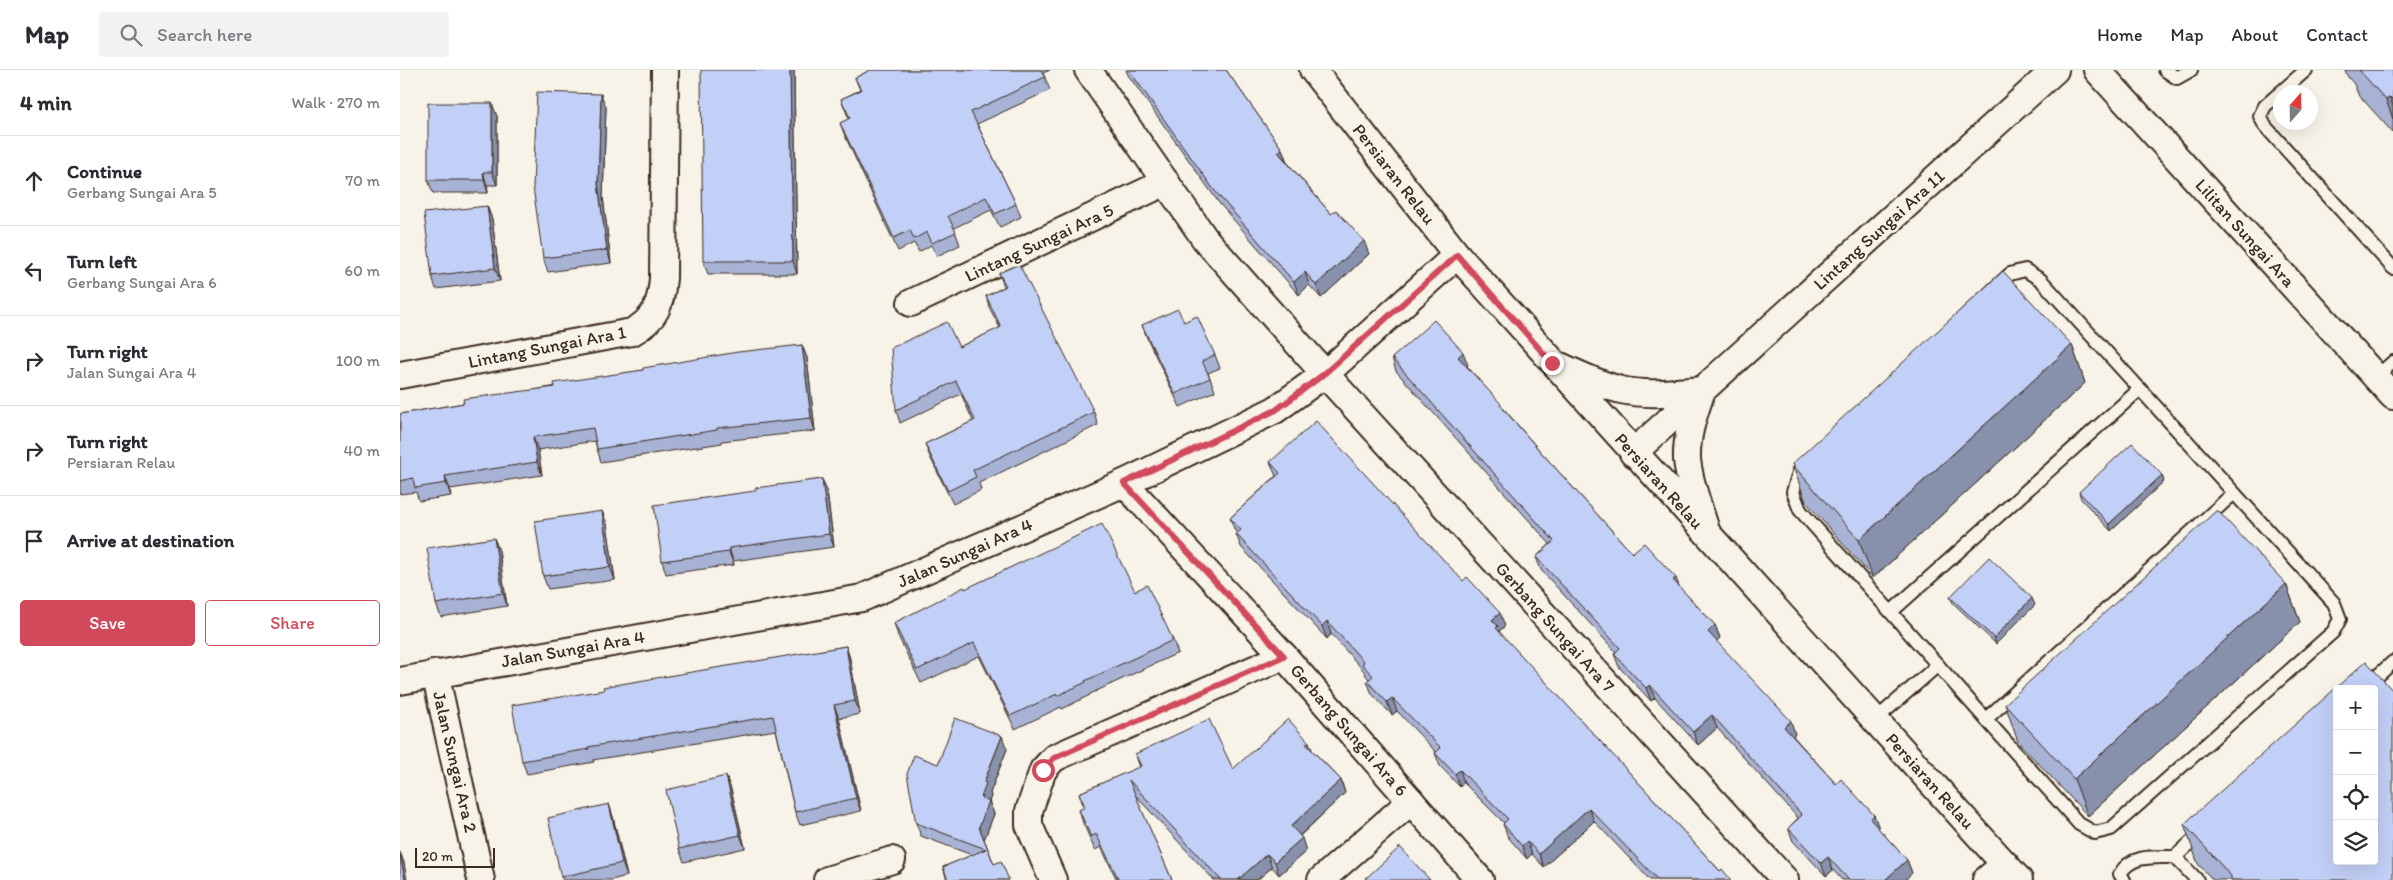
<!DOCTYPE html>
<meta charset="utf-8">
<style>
body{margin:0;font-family:Itim,sans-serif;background:#f2f2f3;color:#2b2b33}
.controls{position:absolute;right:15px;bottom:15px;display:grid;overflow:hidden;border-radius:5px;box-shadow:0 5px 20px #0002}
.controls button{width:45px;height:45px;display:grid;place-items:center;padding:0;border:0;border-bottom:1px solid #e1e1e2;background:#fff;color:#2b2b33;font:25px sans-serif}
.compass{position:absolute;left:1873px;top:15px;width:45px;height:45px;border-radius:50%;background:#fff;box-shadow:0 5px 20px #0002;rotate:20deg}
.scale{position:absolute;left:15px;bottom:12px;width:80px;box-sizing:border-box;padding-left:5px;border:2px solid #3b2a1e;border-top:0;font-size:14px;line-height:18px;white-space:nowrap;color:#3b2a1e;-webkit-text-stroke:4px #f7f3e8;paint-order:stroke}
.stop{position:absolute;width:15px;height:15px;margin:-11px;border:4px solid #d1495b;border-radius:50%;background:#fff}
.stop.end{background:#d1495b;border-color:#fff;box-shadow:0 1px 5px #0008}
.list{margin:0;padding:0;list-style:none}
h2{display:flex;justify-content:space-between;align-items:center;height:65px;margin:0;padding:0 20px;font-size:21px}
h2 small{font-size:16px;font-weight:400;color:#7c7c81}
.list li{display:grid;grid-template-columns:32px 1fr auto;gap:15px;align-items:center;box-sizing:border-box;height:90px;padding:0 20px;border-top:1px solid #e1e1e2}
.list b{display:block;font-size:19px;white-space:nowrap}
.list p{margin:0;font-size:16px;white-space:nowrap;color:#7c7c81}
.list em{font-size:16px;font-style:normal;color:#7c7c81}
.actions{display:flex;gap:10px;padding:15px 20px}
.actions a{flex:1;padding:11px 0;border:1px solid #d1495b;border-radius:5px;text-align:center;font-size:18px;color:#d1495b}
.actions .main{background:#d1495b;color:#fff}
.icon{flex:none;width:28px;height:28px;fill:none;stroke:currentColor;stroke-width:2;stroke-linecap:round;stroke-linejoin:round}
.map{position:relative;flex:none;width:1993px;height:810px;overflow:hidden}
header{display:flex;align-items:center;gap:30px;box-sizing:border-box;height:70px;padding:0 25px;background:#fff;border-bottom:1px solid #e1e1e2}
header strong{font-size:24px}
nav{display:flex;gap:28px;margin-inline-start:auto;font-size:18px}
.search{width:350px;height:45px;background:#f2f2f3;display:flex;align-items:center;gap:12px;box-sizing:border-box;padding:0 18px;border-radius:5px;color:#7c7c81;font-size:19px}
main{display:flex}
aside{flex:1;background:#fff}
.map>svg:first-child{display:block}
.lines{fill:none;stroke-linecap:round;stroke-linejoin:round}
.lane-casing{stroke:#3b2a1e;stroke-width:16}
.street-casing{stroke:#3b2a1e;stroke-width:30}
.lane{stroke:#f7f3e8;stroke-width:12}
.street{stroke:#f7f3e8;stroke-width:26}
.wall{fill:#a7b2d4;stroke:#3b2a1e}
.shaded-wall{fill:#8891ac;stroke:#3b2a1e}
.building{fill:#c2cff6;stroke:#3b2a1e;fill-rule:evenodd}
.route{stroke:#d1495b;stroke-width:6}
.labels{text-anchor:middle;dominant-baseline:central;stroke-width:5;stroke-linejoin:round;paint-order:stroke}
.street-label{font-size:18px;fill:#3b2a1e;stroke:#f7f3e8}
</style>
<header>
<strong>Map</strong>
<div class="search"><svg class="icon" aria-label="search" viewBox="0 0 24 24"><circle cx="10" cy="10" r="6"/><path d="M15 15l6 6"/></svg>Search here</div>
<nav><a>Home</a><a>Map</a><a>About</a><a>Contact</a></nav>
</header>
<main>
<aside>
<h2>4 min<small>Walk · 270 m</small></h2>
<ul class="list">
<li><svg class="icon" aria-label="ahead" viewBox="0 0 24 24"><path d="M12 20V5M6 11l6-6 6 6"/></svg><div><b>Continue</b><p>Gerbang Sungai Ara 5</p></div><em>70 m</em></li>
<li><svg class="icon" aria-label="left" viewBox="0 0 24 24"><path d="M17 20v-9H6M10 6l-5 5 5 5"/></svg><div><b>Turn left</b><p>Gerbang Sungai Ara 6</p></div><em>60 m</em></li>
<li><svg class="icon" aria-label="right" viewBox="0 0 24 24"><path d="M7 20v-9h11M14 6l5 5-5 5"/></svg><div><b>Turn right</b><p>Jalan Sungai Ara 4</p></div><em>100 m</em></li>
<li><svg class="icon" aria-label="right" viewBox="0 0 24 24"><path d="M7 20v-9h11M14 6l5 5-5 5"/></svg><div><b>Turn right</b><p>Persiaran Relau</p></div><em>40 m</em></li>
<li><svg class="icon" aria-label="arrive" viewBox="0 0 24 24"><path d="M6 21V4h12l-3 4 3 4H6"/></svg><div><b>Arrive at destination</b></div></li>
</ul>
<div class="actions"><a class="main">Save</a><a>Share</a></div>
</aside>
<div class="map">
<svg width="1993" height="810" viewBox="0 0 1993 810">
<rect width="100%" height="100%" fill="#f7f3e8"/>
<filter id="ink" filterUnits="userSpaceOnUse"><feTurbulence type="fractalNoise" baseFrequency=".02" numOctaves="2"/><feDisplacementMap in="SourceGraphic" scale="10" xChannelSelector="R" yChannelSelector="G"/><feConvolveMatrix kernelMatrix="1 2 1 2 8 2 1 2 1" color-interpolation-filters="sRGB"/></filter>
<g filter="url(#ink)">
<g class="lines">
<g class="lane-casing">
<g id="lane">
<path d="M1765,0L1777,8L1791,0"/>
<path d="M1906,0L1865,36L1860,46L1865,56L1993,198"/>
<path d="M1625,200L1641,210L1934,533L1940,549L1933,562L1711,759L1695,763L1679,754L1400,440L1393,422L1399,402L1610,204Z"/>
<path d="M1976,307L1993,292"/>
<path d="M1491,542L1740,319"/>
<path d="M1963,619L1993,592"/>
<path d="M1586,649L1834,423"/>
<path d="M1475,650L1538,595"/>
<path d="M1775,787L1802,762"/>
<path d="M1724,810L1720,804C1731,784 1755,787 1775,787L1797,810"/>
</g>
</g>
<g class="street-casing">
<g id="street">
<path d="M688,0L805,169L925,304L1385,810"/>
<path d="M913,0L1057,185L1619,810"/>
<path d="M1697,0L1993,326"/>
<path d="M511,233L766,112"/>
<path d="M1160,296C1180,305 1200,315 1221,320C1248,326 1276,322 1302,320C1295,341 1286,365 1287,389C1289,412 1298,435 1305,457"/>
<path d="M0,305L232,262C256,249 261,234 263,208L265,0"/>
<path d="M1233,383L1655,0"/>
<path d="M724,413L884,586L1080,810"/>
<path d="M35,603L81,810"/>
<path d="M0,611L462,528L724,413L875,340L925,304L1057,185"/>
<path d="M427,810L492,790"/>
<path d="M653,810L629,755V741L643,700L654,688L884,586"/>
<path d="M921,810L1011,731"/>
<path d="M1586,810L1605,794"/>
</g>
</g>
<use href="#lane" class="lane"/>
<use href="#street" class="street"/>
</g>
<g class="wall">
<path d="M394,0L397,204H308L303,191Z"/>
<path d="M470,0H650L643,3L650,20L577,54L616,134L621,147L600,157L591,140L554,158L560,175L537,186L531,175L519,182L514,173L498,181L445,66L440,53L449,49L441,29L460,20L455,8Z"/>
<path d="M726,0H826L882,79L887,92L931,144L969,184L921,228L909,215L899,225L819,133L728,5Z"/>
<path d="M1945,0H1993V63L1958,24L1954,14L1948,7Z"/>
<path d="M206,37L203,127L211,193L148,202L143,188Z"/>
<path d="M97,46V115H87L88,123H33L28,110Z"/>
<path d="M87,136L92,149L100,211L36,219L32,206Z"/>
<path d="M599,203L694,342L698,355L579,413L581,420L553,434L530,387L525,374L573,351L561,324L500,353L496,340L559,277L600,258L590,239L586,226L604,217Z"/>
<path d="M784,252L815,285L820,298L808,303L815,321L780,337L747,268L742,255Z"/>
<path d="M402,275L407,288L415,361L322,371V373L201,392L197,379L195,371L138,380L142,405L50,419L51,426L19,431L16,422L0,424V344L64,333L243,300Z"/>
<path d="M1672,275L1685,313L1473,508L1406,432L1392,394Z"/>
<path d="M992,288L1068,295L1067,296L1140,381L1232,483L1279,517L1315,555L1320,568L1316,572L1395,664L1393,666L1436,714L1474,745L1478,758L1507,790L1512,803L1505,810H1442L1433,800L1426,806L1393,771L1388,758L1398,748L1317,658L1298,675L1255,628L1251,631L1219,597L1214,584L1216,582L1141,500L1136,487L1150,474L996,301Z"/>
<path d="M870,392L1105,556L1099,561L1100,563L1320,801L1331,810H1250L1194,751L1144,797L1132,784L1127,789L1108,767L1103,754L1104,753L1064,713L1060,717L1040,696L1035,683L1036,682L997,641L992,645L972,624L967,611L969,609L967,607L964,601L931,564L927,569L841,477L836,464L837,463L835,461L830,448L876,406Z"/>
<path d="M422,409L427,422L434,477L333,491L334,495L266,504L262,491L355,421Z"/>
<path d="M1764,411L1711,461L1681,429L1679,422Z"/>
<path d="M202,441L207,454L215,510L148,519L143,506Z"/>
<path d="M94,468L99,481L107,536L41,547L36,534Z"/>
<path d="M1886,514L1900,552L1688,746L1618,672L1605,634Z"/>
<path d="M565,519L735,521L773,570L778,583L690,624V625L662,639L661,637L615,659L579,586L521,613L498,566L494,553Z"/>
<path d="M1550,527L1635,535L1596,574L1553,533Z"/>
<path d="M446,576L450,589L460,644L439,648L461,741L400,755L395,742L376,660L193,690L194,692L127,704L122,691L204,620Z"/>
<path d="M909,672L912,680L941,710L945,723L900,766L906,781L879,805L872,797L857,810H814L735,725L772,810H717L701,777L695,780L683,753L679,740L684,738L679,723L740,697L735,684L833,699Z"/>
<path d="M607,679L590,723L591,726L589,731L594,744L584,769L594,794L609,810H547L543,797L572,785L521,766L516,753L538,694Z"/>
<path d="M331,719L345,778L284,792L279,779Z"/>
<path d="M209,734L213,747L227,806L211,810H163L161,807Z"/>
<path d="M1784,754L1993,810H1813L1798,794Z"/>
</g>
<g class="shaded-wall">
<path d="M390,0H394L397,204L393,191Z"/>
<path d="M201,24L206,37L203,127L211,193L207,180L198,114Z"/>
<path d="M1990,27L1993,36V49L1986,30Z"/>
<path d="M92,33L97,46V115L92,102Z"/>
<path d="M882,79L887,92L878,82Z"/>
<path d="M83,102L87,115L88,123L84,110Z"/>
<path d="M87,136L92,149L100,211L95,198Z"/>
<path d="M964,171L969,184L921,228L916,215Z"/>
<path d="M905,202L909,215L899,225L894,212Z"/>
<path d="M402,275L407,288L415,361L411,348Z"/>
<path d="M1672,275L1685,313L1473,508L1459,470Z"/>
<path d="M1063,282L1068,295L1063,300L1058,287Z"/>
<path d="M133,367L138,380L142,405L137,392Z"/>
<path d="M1762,405L1764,411L1711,461L1709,454Z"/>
<path d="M45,406L50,419L51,426L46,413Z"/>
<path d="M422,409L427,422L434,477L429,464Z"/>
<path d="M202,441L207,454L215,510L210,497Z"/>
<path d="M94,468L99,481L107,536L103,523Z"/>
<path d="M329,478L333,491L334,495L329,482Z"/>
<path d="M1276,508L1281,521L1273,510Z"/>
<path d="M1886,514L1900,552L1688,746L1674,709Z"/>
<path d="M1632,528L1635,535L1596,574L1594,568Z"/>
<path d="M1100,543L1105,556L1099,561L1102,569L1097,563L1092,550Z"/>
<path d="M927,551L931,564L927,569L922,556Z"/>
<path d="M1315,555L1320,568L1312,575L1308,562Z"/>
<path d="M446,576L450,589L460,644L455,631Z"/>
<path d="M1250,615L1255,628L1251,631L1246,618Z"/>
<path d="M992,628L997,641L992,645L987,632Z"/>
<path d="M434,635L439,648L461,741L456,728Z"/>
<path d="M1312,645L1317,658L1298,675L1293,662Z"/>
<path d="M1391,651L1395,664L1389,670L1384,657Z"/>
<path d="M602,666L607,679L590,723L591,726L589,732V731L594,744L584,770L579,757L581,728L584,712Z"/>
<path d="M909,672L914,685L906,674Z"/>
<path d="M1060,700L1064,713L1060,717L1055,704Z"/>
<path d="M326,706L331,719L345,778L340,765Z"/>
<path d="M941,710L945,723L896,769L891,756Z"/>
<path d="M209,734L213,747L227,806L222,793Z"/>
<path d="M1189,738L1194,751L1144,797L1139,784Z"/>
<path d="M1474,745L1479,758L1474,762L1470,749Z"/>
<path d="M902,768L906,781L879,805L875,792Z"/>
<path d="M1127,771L1132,784L1127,789L1122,776Z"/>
<path d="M0,782L4,792L7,810H5Z"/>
<path d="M867,784L872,797L857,810H838Z"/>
<path d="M1428,787L1433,800L1426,806L1421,793Z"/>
<path d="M1507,790L1512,803L1505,810H1485Z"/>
</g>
<g class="building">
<path d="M301,0H390L393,191H303Z"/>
<path d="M470,0H641L645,7L571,42L616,134L595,144L586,127L548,146L556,162L532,173L527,162L514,169L510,160L494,168L440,53L450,48L441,29L461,20L455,8Z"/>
<path d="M729,0H826L882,79L878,82L931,144L936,140L964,171L916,215L905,202L894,212L814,120Z"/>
<path d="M1959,0H1993V30L1990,27L1986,30Z"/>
<path d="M137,22L201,24L198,114L207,180L143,188L133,117Z"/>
<path d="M28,33H92V102H83L84,110H28Z"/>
<path d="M87,136L95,198L32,206L24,143Z"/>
<path d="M619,194L694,342L573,400L576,407L548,421L525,374L575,350L556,311L496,340L491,278L547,252L559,277L601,257L586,226L606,216L599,203Z"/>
<path d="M1603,201L1672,275L1459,470L1392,394Z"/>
<path d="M778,239L784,252L797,246L815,285L802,291L810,308L775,324L742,255Z"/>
<path d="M1034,250L1063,282L1058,287L1101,334L1100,335L1140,381L1232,483L1244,473L1276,508L1273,510L1315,555L1308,562L1391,651L1384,657L1436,714L1441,709L1474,745L1470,749L1507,790L1485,810H1449L1428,787L1421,793L1388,758L1402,745L1312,645L1293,662L1250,615L1246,618L1214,584L1220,578L1136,487L1154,471L992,288Z"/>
<path d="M402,275L411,348L317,358V360L197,379L193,358L133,367L137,392L45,406L46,413L15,418L13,408L0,411V344L64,333L63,329L155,317L154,313L243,300V298L338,282Z"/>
<path d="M916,351L1063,511L1067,507L1100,543L1092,550L1098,556L1096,558L1320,801L1322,799L1331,810H1258L1189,738L1139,784L1127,771L1122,776L1103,754L1108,749L1060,700L1055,704L1035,683L1041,678L992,628L987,632L967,611L973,606L962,594L964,592L927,551L922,556L836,464L841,460L830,448L880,403L870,392Z"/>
<path d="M1732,373L1762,405L1709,454L1679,422Z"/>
<path d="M422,409L429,464L329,478V482L262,491L254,435L355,421V418Z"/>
<path d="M1817,440L1886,514L1674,709L1605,634Z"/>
<path d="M202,441L210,497L143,506L135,451Z"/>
<path d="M702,454L735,521L747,515L773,570L685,611L686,612L657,626V624L610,646L574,573L517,600L494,553L564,517L565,519Z"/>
<path d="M94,468L103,523L36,534L27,478Z"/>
<path d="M1589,487L1632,528L1594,568L1550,527Z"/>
<path d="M446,576L455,631L434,635L456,728L395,742L373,646L188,677L189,679L122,691L112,635L204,620L203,617Z"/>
<path d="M1966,591L1993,621V810H1831V806L1784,754ZM1937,619H1974V791H1937Z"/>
<path d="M555,648L602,666L584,712L586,713L581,728L589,731L579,757L594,794L601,791L609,810H548L543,797L586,779L516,753L507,704L514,685L538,694Z"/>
<path d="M809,649L833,699L888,649L909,672L906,674L941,710L891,756L902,768L875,792L867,784L838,810H821L729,710L772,810H719L696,764L691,767L679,740L685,737L679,723L741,696L735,684Z"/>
<path d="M326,706L340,765L279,779L266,720Z"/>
<path d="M209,734L222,793L161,807L148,748Z"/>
<path d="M1000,777L1030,810H964Z"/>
<path d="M0,785L5,810H0Z"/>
</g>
</g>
<g class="lines" filter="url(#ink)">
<path class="route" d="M643,700L654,688L884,586L724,413L876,340L924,304L1057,185L1152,293"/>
</g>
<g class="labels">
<g class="street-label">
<text transform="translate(994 104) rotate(52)">Persiaran Relau</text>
<text transform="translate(1479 160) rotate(-42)">Lintang Sungai Ara 11</text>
<text transform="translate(1845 163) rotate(48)">Lilitan Sungai Ara</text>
<text transform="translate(639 173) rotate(-25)">Lintang Sungai Ara 5</text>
<text transform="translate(147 277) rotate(-11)">Lintang Sungai Ara 1</text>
<text transform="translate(1259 411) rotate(48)">Persiaran Relau</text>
<text transform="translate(565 483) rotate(-24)">Jalan Sungai Ara 4</text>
<text transform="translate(1155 557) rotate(48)">Gerbang Sungai Ara 7</text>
<text transform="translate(173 579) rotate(-10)">Jalan Sungai Ara 4</text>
<text transform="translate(949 660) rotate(49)">Gerbang Sungai Ara 6</text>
<text transform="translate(55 692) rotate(77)">Jalan Sungai Ara 2</text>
<text transform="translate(1530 711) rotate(48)">Persiaran Relau</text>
</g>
</g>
</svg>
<div class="controls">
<button>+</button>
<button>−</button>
<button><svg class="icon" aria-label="locate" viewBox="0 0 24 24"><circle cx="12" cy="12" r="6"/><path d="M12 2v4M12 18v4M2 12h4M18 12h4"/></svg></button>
<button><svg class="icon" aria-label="layers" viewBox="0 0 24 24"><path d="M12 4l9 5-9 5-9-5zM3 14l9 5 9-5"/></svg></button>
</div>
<svg class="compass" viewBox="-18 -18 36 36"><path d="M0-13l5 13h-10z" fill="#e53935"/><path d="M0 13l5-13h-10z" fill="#7c7c81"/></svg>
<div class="scale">20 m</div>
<div class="stop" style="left:643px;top:700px"></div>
<div class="stop end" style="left:1152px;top:293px"></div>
</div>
</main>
